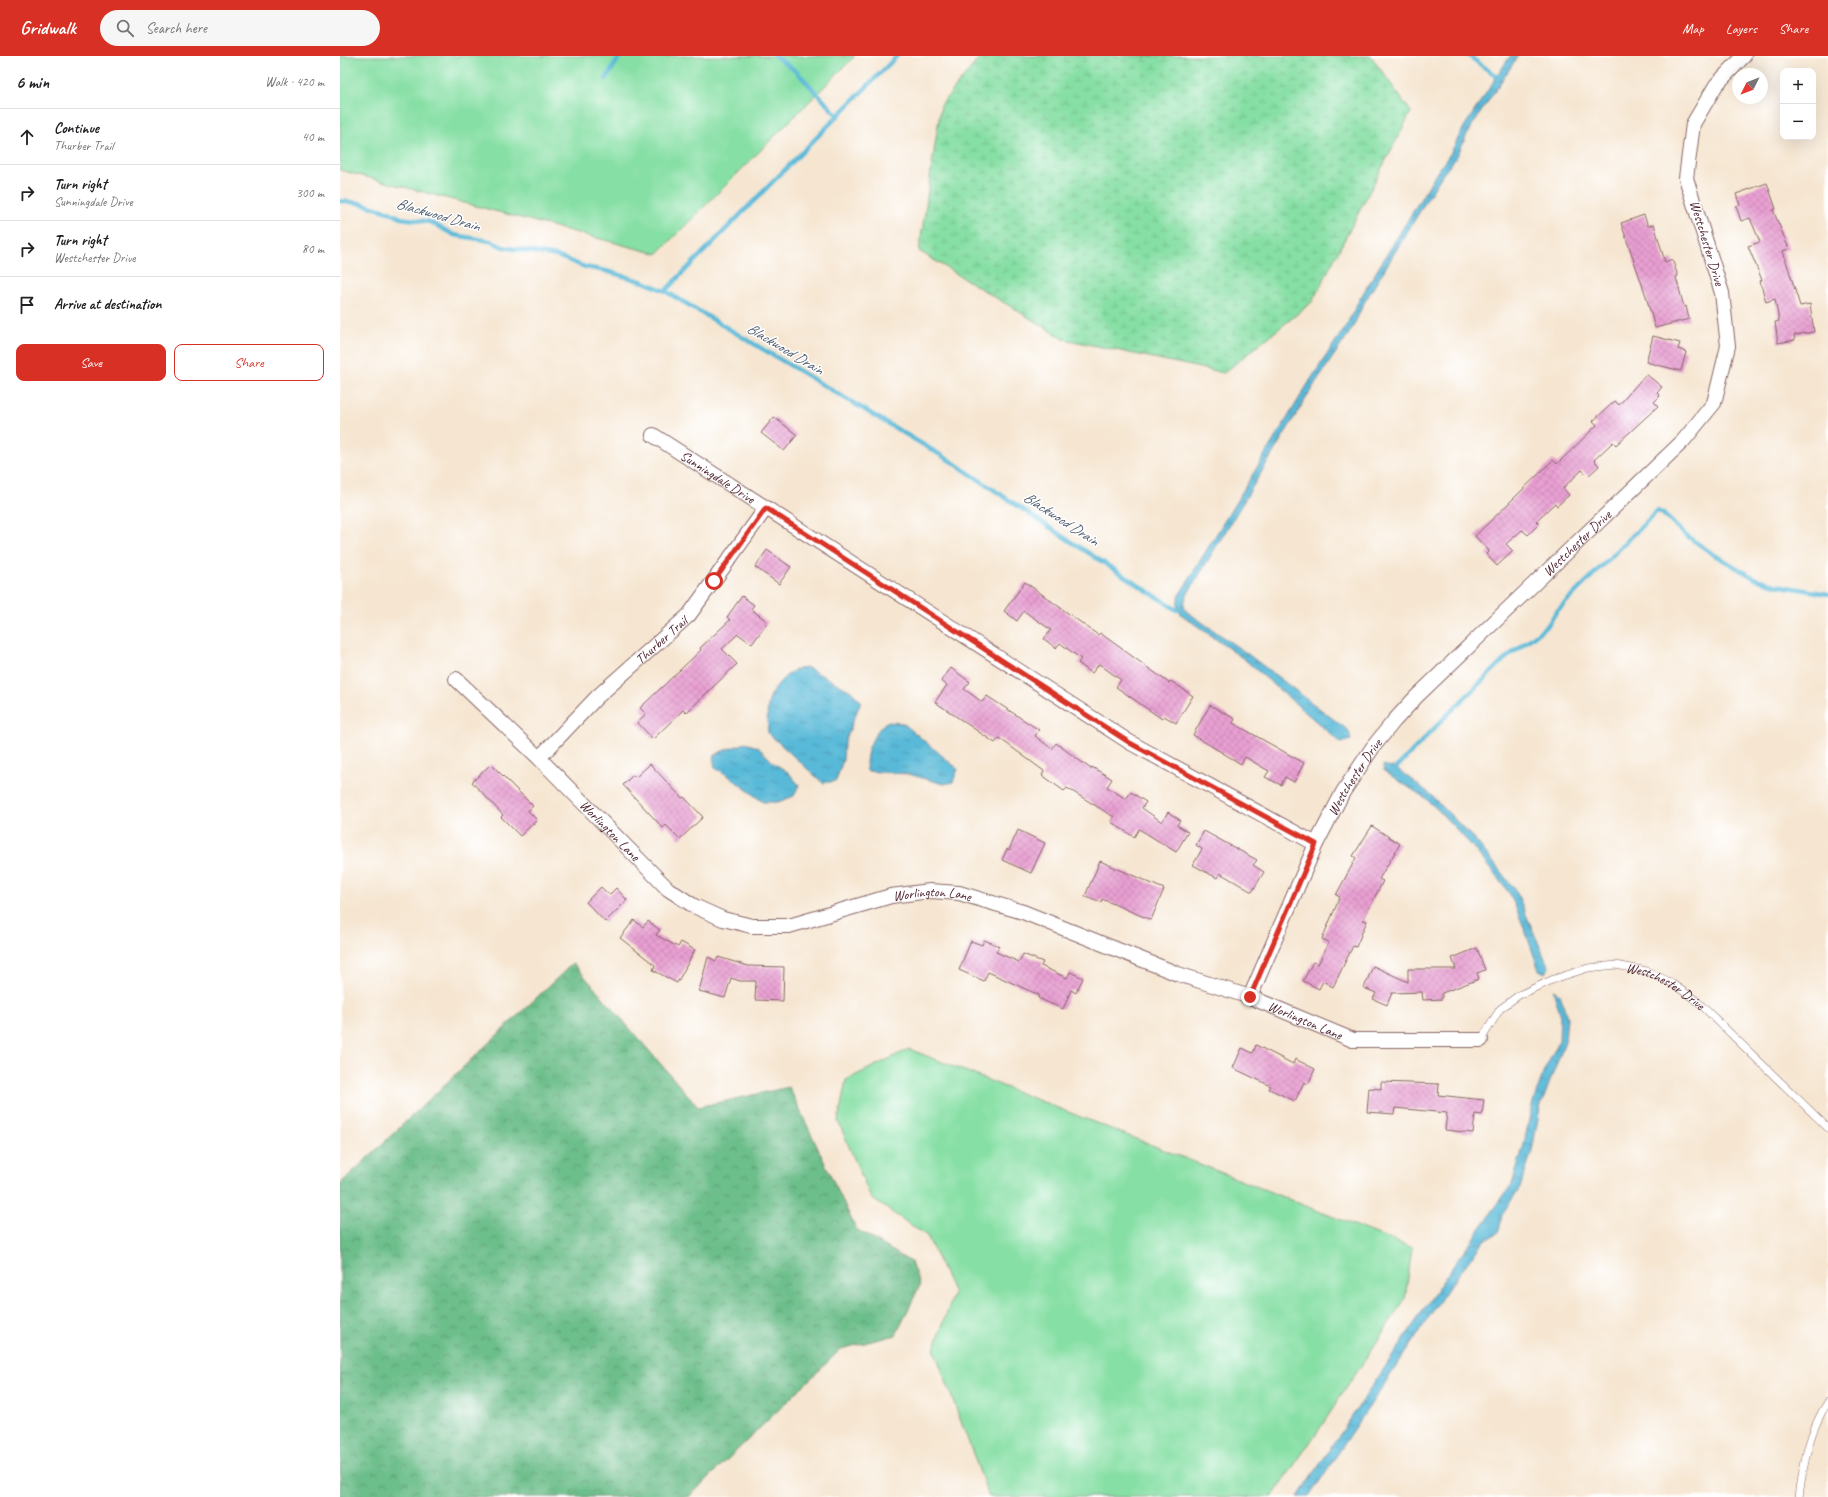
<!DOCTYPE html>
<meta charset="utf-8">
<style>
body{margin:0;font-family:Caveat,sans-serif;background:#f6f6f6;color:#202124}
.controls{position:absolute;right:12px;top:12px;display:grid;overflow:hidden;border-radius:8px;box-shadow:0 4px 16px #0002}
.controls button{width:36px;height:36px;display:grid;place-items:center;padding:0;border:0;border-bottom:1px solid #e0e0e0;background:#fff;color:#202124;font:20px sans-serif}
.compass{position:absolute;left:1392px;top:12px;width:36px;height:36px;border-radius:50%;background:#fff;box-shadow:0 4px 16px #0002;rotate:228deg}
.stop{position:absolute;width:12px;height:12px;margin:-9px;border:3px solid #d93025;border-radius:50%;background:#fff}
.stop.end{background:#d93025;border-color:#fff;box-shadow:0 1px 4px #0008}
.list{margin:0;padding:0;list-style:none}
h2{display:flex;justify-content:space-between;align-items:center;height:52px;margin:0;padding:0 16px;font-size:17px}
h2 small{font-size:13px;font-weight:400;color:#757577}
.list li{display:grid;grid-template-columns:26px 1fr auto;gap:12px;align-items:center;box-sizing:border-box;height:56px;padding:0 16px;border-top:1px solid #e0e0e0}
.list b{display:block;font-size:15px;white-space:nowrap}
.list p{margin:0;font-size:13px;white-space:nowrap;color:#757577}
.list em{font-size:13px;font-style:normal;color:#757577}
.actions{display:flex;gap:8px;padding:12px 16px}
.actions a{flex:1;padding:9px 0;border:1px solid #d93025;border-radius:8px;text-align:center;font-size:14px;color:#d93025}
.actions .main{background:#d93025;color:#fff}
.icon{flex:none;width:22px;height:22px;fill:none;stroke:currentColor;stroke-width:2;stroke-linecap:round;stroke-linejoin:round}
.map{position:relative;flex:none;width:1488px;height:1441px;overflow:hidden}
header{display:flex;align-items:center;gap:24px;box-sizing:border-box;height:56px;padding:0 20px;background:#d93025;color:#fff}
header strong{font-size:19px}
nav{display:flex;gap:22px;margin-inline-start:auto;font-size:14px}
.search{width:280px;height:36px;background:#f6f6f6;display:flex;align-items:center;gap:10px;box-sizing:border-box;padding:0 14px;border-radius:22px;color:#757577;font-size:15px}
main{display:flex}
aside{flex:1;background:#fff}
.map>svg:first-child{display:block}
.green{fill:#86dfa4;stroke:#687f68}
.forest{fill:url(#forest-crowns);stroke:#5b6e5a}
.wetland{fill:url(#wetland-marsh);stroke:#687f68}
.water{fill:url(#water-ripples);stroke:#526c82}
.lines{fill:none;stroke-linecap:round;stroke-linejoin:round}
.stream{stroke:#59b9d8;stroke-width:4.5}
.building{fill:url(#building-cross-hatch)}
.service-casing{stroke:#866565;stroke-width:8}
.minor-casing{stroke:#866565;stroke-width:16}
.service{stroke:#fff;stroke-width:7}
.minor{stroke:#fff;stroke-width:14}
.route{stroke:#d93025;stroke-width:5}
.labels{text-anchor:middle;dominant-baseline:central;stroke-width:3;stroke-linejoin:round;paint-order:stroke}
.street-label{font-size:14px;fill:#4a1f2b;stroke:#fff}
.water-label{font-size:15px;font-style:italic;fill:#505d70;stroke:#fff}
</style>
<header>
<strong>Gridwalk</strong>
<div class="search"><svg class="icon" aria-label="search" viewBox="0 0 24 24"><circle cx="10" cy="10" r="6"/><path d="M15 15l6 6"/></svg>Search here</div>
<nav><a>Map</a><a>Layers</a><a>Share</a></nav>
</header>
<main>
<aside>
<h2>6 min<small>Walk · 420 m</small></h2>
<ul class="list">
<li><svg class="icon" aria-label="ahead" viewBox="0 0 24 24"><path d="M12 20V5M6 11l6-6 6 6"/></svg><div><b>Continue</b><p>Thurber Trail</p></div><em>40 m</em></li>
<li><svg class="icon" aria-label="right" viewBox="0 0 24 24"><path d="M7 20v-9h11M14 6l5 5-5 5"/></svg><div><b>Turn right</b><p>Sunningdale Drive</p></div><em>300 m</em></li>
<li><svg class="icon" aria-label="right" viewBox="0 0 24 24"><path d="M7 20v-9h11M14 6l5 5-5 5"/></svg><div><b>Turn right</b><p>Westchester Drive</p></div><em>80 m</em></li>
<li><svg class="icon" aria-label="arrive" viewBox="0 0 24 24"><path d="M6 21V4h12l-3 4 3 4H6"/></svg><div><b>Arrive at destination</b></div></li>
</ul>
<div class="actions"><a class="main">Save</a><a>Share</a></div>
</aside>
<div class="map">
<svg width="1488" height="1441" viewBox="0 0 1488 1441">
<defs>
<pattern id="forest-crowns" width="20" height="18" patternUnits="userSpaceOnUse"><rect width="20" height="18" fill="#6cbe8a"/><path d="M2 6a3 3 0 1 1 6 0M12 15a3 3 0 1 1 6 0" fill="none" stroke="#5b9a71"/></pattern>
<pattern id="wetland-marsh" width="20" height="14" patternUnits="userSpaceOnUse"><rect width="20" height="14" fill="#86dfa4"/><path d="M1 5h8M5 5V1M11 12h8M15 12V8" fill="none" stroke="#75bf8d"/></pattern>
<pattern id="water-ripples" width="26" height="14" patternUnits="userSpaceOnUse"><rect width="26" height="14" fill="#59b9d8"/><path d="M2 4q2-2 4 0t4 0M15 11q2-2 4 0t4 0" fill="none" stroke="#4c96af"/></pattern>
<pattern id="building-cross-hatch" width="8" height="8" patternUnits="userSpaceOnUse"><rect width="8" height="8" fill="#e89fd2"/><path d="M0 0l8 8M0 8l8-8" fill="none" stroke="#c888b4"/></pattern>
</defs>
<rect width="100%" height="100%" fill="#fff"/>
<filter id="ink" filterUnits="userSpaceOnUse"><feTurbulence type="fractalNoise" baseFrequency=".025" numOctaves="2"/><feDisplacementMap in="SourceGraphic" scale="8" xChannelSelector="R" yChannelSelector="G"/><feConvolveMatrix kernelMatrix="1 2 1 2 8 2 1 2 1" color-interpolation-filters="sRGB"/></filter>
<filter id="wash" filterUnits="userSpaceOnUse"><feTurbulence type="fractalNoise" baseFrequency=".012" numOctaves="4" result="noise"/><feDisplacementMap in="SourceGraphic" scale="16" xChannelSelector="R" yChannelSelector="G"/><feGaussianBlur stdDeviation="0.9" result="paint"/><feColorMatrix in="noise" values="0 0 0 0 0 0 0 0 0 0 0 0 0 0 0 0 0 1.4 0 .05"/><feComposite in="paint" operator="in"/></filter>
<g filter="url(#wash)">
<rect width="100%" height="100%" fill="#f6e6d1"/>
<g class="green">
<path d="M0,0H515L317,198L0,114Z"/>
<path d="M569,993L1072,1192L1065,1243L978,1375L932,1441H649L594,1293L614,1237L587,1180L531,1142L498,1065L506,1024Z"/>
</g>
<path class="forest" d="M233,907L358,1051L449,1031L516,1173L571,1206L580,1229L556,1279L501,1293L349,1441H0V1128Z"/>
<path class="wetland" d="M641,0H1031L1071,56L972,246L884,317L724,283L579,195L601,49Z"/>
<g class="water">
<path d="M1170,0H1178L1129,74L1116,102L1102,119L1024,247L1012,273L976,326L847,539C845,545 842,549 846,555L909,599L1009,675L1011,684L1001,687L905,604L842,559C835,551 837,545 841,536L971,323L1007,268L1019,244L1097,116L1110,98L1124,71Z"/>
<path d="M466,611L511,635L521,645L504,688L503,704L496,725L483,727L428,677C427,655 425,643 440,626C448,617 454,613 466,611Z"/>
<path d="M546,666L563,667L618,713L613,726L604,728L568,718L527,715C523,699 533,677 546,666Z"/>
<path d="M405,687L418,691L435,708L448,716L459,729L454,740L438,746H423L386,718L375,712L373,701C382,693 394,692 405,687Z"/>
<path d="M1043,709L1056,712L1089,737L1137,786L1176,835L1209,912L1205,917L1199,914L1185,874L1170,838L1132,790L1098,754L1085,742L1044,715Z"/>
<path d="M1213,934L1220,938L1227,961L1225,986L1200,1052L1192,1095L1180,1132L1162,1158L1159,1176L1144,1185L1111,1228L969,1441H958L1104,1223L1172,1128L1183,1092L1192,1049L1204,1015L1219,985L1220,958Z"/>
</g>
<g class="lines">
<g class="stream">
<path d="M435,0L457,16L498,60"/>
<path d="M1129,0L1156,20"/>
<path d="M266,23L280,0"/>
<path d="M0,145L19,147L49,156L61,162L90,166L114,179L150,185L163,191L217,200L245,211L266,215L304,226L325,235L614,407L730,485L837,554"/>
<path d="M325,235L557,0"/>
<path d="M1056,712L1112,654L1166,602L1208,569L1216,556L1317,455L1322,457L1344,478L1373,498L1416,523L1436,529L1488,538"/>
</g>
</g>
<g id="blocks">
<g class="building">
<path d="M1427,127L1436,153L1433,154L1449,193L1443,195L1460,250L1470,248L1474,276L1454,279L1455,284L1438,287L1435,266L1439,265L1435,243L1426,246L1420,225L1422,224L1408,190L1420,186L1410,162L1401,165L1396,150L1400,149L1396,138Z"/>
<path d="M1304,159L1308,170L1314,168L1325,206L1332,203L1338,220L1336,221L1344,251L1346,250L1349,263L1315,272L1306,240L1281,167Z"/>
<path d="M1313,280L1340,287L1338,293L1346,296L1341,315L1306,306Z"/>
<path d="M1306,318L1322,331L1317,337L1320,340L1314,346L1318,350L1276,389L1273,386L1254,404L1259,410L1248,420L1242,414L1223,432L1229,439L1217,450L1215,447L1196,465L1199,468L1188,479L1182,474L1166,488L1173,495L1157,510L1146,498L1149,495L1135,480L1213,404L1217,408L1257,369L1253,365L1275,345L1279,349Z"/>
<path d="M434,361L457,379L444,395L421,377Z"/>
<path d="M427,494L451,511L439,528L415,511Z"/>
<path d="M685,526L758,579L760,577L829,627L831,625L853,640L836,667L824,660L822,663L776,631L781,624L759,608L752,617L738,607L741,603L720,587L716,592L704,583L711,574L684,555L677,565L664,555Z"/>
<path d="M402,540L414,549L411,553L428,566L412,588L398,578L382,593L397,608L346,657L343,654L313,683L297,666L306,658L300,652L361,594L360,592L390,564L387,561Z"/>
<path d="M611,612L630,626L624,633L642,646L647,640L699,674L695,680L712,693L716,687L751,713L752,711L772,723L767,731L786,743L791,736L806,746L802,752L822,766L828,756L840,764L837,769L848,776L836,796L799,773L794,781L771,766L774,761L727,732L724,735L702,719L704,715L659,682L655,687L595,646L607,629L601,625Z"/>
<path d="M870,649L895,663L893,667L964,707L954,726L945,721L941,729L925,721L929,715L905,701L901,708L853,679Z"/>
<path d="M151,708L193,750L188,755L197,764L180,780L161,761L163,759L132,726Z"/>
<path d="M310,708L342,742L344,741L363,761L340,783L326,769L323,772L283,729L293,719L296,721Z"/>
<path d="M1032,770L1060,788L1039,823L1043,825L1023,864L1027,865L1016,891L1013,890L993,931L983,925L979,933L963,925L973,906L978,908L989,886L982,883L1000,841L996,839L1016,802L1013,800Z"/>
<path d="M678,774L705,787L691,817L662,804L667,793L669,794Z"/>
<path d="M864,775L917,804L913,809L924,816L912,836L880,817L877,822L853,809L862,793L856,789Z"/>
<path d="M760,805L824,833L811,864L762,843L761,846L745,840Z"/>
<path d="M261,831L269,839L276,832L287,844L265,866L246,846Z"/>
<path d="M294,864L303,871L308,865L320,874L316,879L338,891L341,886L355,894L337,927L313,914L315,909L280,882Z"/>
<path d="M644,884L659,890L656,896L679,906L683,898L703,906L701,910L727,922L730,916L743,922L736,937L731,934L723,953L698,942L699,939L648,916L644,925L619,914L631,885L642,889Z"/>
<path d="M1137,892L1145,914L1137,917L1139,923L1102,937V943L1083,944L1082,936L1052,937L1047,949L1033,943L1036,937L1024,932L1033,910L1068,926V913H1116L1112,902Z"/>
<path d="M368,901L376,905L378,901L408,910L444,911L443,945L415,944L416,925H400L391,922L385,942L359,935Z"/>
<path d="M916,989L953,1008L955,1003L975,1013L968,1028L964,1026L955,1045L929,1033L931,1030L893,1012L902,992L913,997Z"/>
<path d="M1041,1026L1099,1028L1098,1039L1144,1044L1142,1059L1135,1058L1133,1077L1105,1074L1107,1057L1055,1052L1054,1058L1027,1056L1029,1032L1041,1033Z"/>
</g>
</g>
</g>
<g filter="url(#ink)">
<use href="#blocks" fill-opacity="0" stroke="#866565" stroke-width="1"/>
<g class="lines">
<g class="service-casing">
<g id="service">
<path id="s1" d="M1141,984L1160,953L1179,939L1214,923L1248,912L1276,909L1307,915L1330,926L1357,945L1488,1072"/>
<path d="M1459,1441C1463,1409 1469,1374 1488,1346"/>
</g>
</g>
<g class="minor-casing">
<g id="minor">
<path id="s2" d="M313,379L791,687L976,788"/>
<path id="s3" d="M116,623L199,702L328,833L354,850L383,863L412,870H449L551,840L590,835L619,837L683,856L838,918L910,941L1013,984H1141"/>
<path id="s4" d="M199,702L257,641L349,559L426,452"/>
<path id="s5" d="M910,941L976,788L1003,736L1033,691L1054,665L1076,641L1343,385L1374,347L1388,290L1382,237L1346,122L1353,68L1376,29L1404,0"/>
</g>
</g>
<use href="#service" class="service"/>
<use href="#minor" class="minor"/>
</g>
</g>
<g class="lines" filter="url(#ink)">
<path class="route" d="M374,525L426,452L790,687L976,788L910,941"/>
</g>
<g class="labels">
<g class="street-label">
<text transform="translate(1367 187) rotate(73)">Westchester Drive</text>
<text stroke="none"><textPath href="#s2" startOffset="77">Sunningdale Drive</textPath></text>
<text stroke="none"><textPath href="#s5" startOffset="568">Westchester Drive</textPath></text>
<text stroke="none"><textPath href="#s4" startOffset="170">Thurber Trail</textPath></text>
<text stroke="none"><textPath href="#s5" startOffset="244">Westchester Drive</textPath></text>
<text stroke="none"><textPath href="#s3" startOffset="216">Worlington Lane</textPath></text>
<text stroke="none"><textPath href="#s3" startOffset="576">Worlington Lane</textPath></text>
<text stroke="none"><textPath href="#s1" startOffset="217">Westchester Drive</textPath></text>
<text stroke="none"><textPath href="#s3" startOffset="972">Worlington Lane</textPath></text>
</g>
<g class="water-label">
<text transform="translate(98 159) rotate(16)">Blackwood Drain</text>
<text transform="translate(445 293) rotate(31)">Blackwood Drain</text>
<text transform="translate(721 463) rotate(33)">Blackwood Drain</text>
</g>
</g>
</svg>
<div class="controls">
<button>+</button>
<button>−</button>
</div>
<svg class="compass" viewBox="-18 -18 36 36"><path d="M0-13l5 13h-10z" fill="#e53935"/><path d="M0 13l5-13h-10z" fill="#757577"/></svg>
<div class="stop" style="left:374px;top:525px"></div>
<div class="stop end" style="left:910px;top:941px"></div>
</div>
</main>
